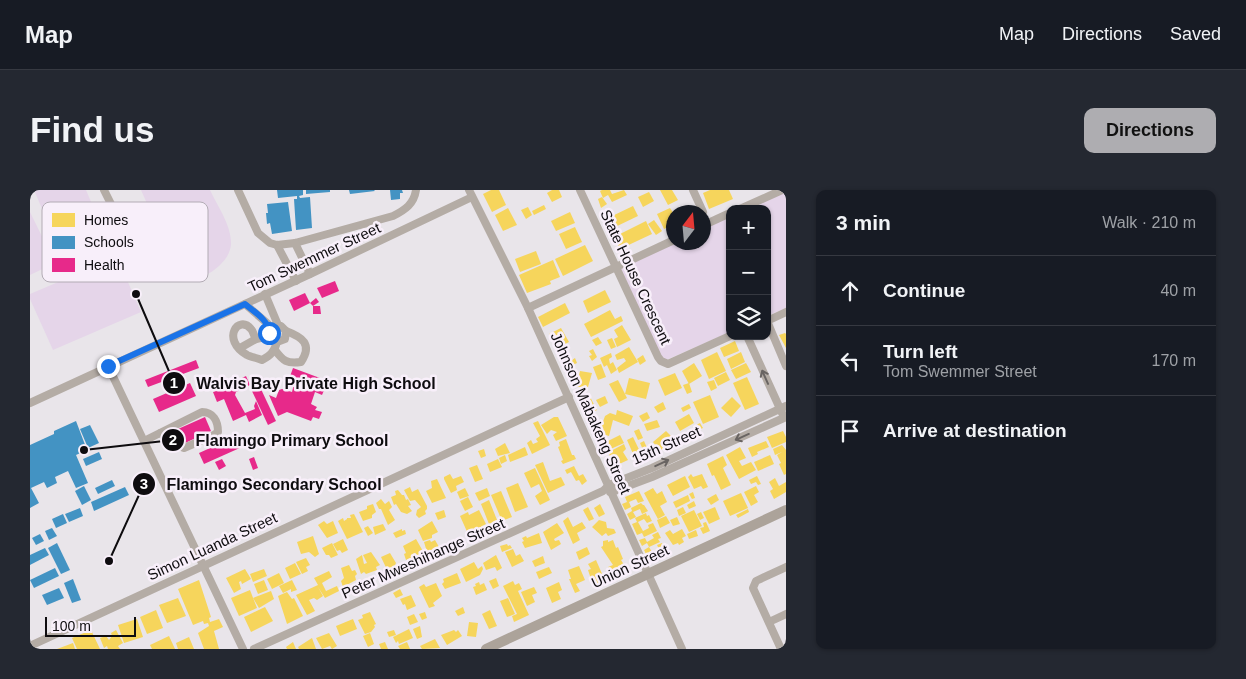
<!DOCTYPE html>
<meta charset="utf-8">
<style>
body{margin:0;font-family:Helvetica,sans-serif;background:#242831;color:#f1f3f6}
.controls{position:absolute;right:15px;top:15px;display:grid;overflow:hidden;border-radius:10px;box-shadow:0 1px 4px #0004}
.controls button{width:45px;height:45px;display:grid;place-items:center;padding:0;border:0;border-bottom:1px solid #363941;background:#171b24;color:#f1f3f6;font:25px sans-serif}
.compass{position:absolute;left:636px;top:15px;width:45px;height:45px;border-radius:50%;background:#171b24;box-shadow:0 1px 4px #0004;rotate:16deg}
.scale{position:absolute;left:15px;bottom:12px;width:91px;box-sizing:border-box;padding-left:5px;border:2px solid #0e0c0f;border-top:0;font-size:14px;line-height:18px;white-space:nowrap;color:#0e0c0f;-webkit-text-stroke:4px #f8effa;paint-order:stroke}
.stop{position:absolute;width:15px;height:15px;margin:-11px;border:4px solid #1a73e8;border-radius:50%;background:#fff}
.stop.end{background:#1a73e8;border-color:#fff;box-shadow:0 1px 5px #0008}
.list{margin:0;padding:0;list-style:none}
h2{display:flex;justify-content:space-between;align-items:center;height:65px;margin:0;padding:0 20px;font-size:21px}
h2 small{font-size:16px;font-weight:400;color:#9ea1a6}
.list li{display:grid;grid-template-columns:32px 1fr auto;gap:15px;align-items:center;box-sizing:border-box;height:70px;padding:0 20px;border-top:1px solid #363941}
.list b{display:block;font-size:19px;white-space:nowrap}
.list p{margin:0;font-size:16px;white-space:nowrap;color:#9ea1a6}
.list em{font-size:16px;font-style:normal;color:#9ea1a6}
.icon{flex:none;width:28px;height:28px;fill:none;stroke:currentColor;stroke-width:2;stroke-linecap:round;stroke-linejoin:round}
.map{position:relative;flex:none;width:756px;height:459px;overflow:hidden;border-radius:10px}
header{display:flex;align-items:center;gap:30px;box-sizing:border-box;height:70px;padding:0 25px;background:#171b24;border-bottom:1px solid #363941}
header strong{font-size:24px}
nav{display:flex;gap:28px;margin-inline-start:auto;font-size:18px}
.intro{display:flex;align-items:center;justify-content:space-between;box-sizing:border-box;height:120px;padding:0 30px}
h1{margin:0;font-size:35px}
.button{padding:12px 22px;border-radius:10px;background:#aeadb1;color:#111;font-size:18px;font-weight:700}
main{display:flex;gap:30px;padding:0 30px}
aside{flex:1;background:#171b24;border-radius:10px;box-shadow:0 1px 4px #0004}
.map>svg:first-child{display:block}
.green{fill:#e5d5e9}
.homes{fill:#f6d55c}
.schools{fill:#4393c3}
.health{fill:#e7298a}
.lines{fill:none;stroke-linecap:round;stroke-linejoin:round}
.minor{stroke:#b4aca5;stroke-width:8}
.major{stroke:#aca39a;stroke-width:10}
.oneway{stroke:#696462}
.route{stroke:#1a73e8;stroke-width:6}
.labels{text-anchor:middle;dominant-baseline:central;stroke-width:5;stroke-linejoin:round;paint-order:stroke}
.street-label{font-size:15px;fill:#0e0c0f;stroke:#f8effa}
.key{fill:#f8effa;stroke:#b2abb4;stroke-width:1}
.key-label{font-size:14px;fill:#0e0c0f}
.leader{fill:none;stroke:#0e0c0f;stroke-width:2}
.callout-dot{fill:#0e0c0f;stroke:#f8effa;stroke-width:2}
.mark-label{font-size:15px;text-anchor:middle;font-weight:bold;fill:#fff}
.callout-label{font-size:16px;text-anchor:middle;font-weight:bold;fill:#0e0c0f;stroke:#f8effa;stroke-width:5;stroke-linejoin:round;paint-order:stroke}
</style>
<header>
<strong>Map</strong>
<nav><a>Map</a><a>Directions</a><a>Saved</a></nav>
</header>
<div class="intro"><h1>Find us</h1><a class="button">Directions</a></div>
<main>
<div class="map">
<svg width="756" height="459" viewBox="0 0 756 459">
<rect width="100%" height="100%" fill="#e9e5ea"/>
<g class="green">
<path d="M4,0H56L78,52L34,70Z"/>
<path d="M111,0H180C188,17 202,36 201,55C200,63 196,69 190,75C172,93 156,87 141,68Z"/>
<path d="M756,1V118L737,126V19H717Z"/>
<path d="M0,22L25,73L0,85Z"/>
<path d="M700,26V142L636,170L629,165L591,79L645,53L674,52V39Z"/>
<path d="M87,67L111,122L23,160L0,109V104Z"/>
</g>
<g class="homes">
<path d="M461,0H469L476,15L462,22L453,4Z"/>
<path d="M522,0H529L532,7L522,12L517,3Z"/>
<path d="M572,0H580L582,4L594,0L597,5L582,12L578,5L573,8L570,1Z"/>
<path d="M630,0H642L648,10L638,15Z"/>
<path d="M680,0H699L703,9L679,19L673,3Z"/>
<path d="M619,2L624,11L613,17L608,7Z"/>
<path d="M572,7L577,14L571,18L568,9Z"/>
<path d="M514,15L516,19L504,25L502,21Z"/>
<path d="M603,16L608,26L583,38L578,28Z"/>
<path d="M498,17L502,25L496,29L491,20Z"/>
<path d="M478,18L487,35L473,41L465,25Z"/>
<path d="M640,18L644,24V34L634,39L627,24Z"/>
<path d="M540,22L545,33L526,41L521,31Z"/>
<path d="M624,30L632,41L626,45L618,34Z"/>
<path d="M616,31L622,44L590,59L584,47Z"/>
<path d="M545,37L552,52L536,59L529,44Z"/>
<path d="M555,55L563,71L533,86L525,69Z"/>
<path d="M506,61L511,74L490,82L485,69Z"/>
<path d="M523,70L530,87L520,91L521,94L497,103L489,85Z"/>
<path d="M575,100L581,112L558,123L553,111Z"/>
<path d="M535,113L540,123L513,137L508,127Z"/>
<path d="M580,120L585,129L591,126L593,131L561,147L554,134Z"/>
<path d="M592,135L601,150L587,157L584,149L588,147L584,140Z"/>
<path d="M531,138L539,152L527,158L519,144Z"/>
<path d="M755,143L756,144V158L749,145Z"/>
<path d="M568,147L572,153L566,156L562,150Z"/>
<path d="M582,148L586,157L581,159L577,150Z"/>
<path d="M705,151L709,161L694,167L690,158Z"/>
<path d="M599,157L608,172L589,183L587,178L596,171L594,168L587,170L585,165Z"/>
<path d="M563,159L567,167L562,171L559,166L562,165L559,161Z"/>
<path d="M537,161L542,170L545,168L547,173L534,179L530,164Z"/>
<path d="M687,162L696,181L679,189L671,170Z"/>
<path d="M711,162L715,172L701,179L697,169Z"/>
<path d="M581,163L582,167L579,169L580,174L583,172L587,180L581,184L577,175L574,177L570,168Z"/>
<path d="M613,165L616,171L610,175L607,169Z"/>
<path d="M664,173L672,186L659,194L652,181Z"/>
<path d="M716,173L721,182L706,189L701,180Z"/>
<path d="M571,174L576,187L568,190L563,177Z"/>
<path d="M550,181L562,183L558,197H543L542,194H547Z"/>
<path d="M696,182L700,190L688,196L684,188Z"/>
<path d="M645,183L652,198L635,206L628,190Z"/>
<path d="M717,187L729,214L715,220L703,193Z"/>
<path d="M599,188L620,193L616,209L595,204Z"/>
<path d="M588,190L597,208L589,212L579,194Z"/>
<path d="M684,190L687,198L681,201L677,192Z"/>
<path d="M659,193L662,202L657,204L653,195Z"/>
<path d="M559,205L567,220L559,224L551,209Z"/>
<path d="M680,205L689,227L673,234L663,212Z"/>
<path d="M575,206L578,213L570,217L566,210Z"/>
<path d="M702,207L711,216L701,227L691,218Z"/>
<path d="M633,212L636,219L628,223L624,217Z"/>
<path d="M659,214L661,218L653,222L651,218Z"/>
<path d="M587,220L603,226L599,236L583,230L579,246L569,243L575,226L580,223L586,225Z"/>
<path d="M617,222L620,228L613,232L609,226Z"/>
<path d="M659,224L664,233L650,241L645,232Z"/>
<path d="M524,227H528L537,246L526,251L523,245L527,242L521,240L517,244L511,235Z"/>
<path d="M627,230L630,237L617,241L614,234Z"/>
<path d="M508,231L520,255L502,264L497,253L501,250L503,254L508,252L506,249L510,246L503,233Z"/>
<path d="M670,233L673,238L667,241L664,236Z"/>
<path d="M609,239L613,248L608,250L604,241Z"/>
<path d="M636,241L644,249L630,261L623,252Z"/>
<path d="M753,241L756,247V252L742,258L737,247Z"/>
<path d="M590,245L594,253L574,262L570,255Z"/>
<path d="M658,245L661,251L655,254L652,248Z"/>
<path d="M603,247L615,272L608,275L597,250Z"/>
<path d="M536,249L542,265H544L546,269L533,274L531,271L533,270L528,257L530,256L529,252Z"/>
<path d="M614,251L618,260L614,262L610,253Z"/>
<path d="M736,251L739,257L727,262L728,264L722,267L718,258Z"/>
<path d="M475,253L480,263L468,266L465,259Z"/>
<path d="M594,254L596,259L593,262L598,270L585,276L582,272L586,269L584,265L580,267L579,262Z"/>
<path d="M752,255L756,260V284L754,285L749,274L751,273L747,265L752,262L745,265L743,259Z"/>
<path d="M495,257L498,265L480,272L478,265Z"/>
<path d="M710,257L716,268L709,271L712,276L721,272L726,280L709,289L696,265Z"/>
<path d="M454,259L456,266L451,268L448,261Z"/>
<path d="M475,265L477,271L471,274L469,268Z"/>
<path d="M740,265L744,274L728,281L724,272Z"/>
<path d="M693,266L697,275L693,278L701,295L691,300L684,285L682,286L677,274Z"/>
<path d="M468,269L472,277L460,282L457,274Z"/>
<path d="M513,272L520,291L531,287L535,295L518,303L505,275Z"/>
<path d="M447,275L453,289L445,292L439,278Z"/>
<path d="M544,276L549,286L553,284L557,291L552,295L549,290L546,291L541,282L537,284L535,280Z"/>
<path d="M505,278L520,310L510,315L505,306L512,301L509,294L501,298L494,283Z"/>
<path d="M420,284L423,289L431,286L434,292L426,296L427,300L421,303L414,289V287Z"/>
<path d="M661,284L663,287L672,284L678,297L673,299L671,296L664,299L658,287Z"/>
<path d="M655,286L660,297L643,306L637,295Z"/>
<path d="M727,286L731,294L728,295L726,292L721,294L719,290Z"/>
<path d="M745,288L749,296L756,292V302L744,309L740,301L743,299L739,292Z"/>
<path d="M407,289L416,308L402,313L396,301L402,298L401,291Z"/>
<path d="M488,293L498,317L485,322L476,298Z"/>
<path d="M726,296L729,302L724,305L728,312L721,316L714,302Z"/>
<path d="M380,297L382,302L388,299L397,316V319L395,321L396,324L389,328L386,325L387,320L391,317L385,310L380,311L374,300Z"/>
<path d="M435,298L439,306L430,309L427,302Z"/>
<path d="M457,298L460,306L449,311L445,303Z"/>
<path d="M623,298L627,304L632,301L637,312L630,316L635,325L628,329L614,303Z"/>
<path d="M368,300L372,305H374L376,310L378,309L381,315L378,316L382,321L377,324L371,322L366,314L364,315L361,307L366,305L365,301Z"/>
<path d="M471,301L482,327L472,331L461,305Z"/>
<path d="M609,301L614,311L608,313L606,309L599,312L601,317L595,320L592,314L597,312L595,307Z"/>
<path d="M663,302L665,308L662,309L659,304Z"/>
<path d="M711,303L718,318L700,326L693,311Z"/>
<path d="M686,304L689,310L681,315L677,309Z"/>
<path d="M658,305L660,311L646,318L643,312Z"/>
<path d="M438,307L443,317L435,321L430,311Z"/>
<path d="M351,309L355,314L359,311L362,317L359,320L365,330L358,335L351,319H349L346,313Z"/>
<path d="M459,310L467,330L459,334L451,314Z"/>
<path d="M664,311L666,316L659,319L657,315Z"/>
<path d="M611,313L613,315H614L618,321L612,324L610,319L603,322L606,327L600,330L597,324L602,321L601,318Z"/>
<path d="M343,314L346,322L342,325V328L333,331L329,322L337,319V316Z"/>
<path d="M570,314L575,324L569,327L564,318Z"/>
<path d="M558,317L564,329L559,331L553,320Z"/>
<path d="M653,317L656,323L649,326L647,320Z"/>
<path d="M685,317L690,329L679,334L673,322Z"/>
<path d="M718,319L719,322L708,328L706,325Z"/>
<path d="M414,320L416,327L408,330L405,323Z"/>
<path d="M449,320L456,334L445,340L446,344L439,346L430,326L438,322L439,325Z"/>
<path d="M664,320L672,336L659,342L651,326Z"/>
<path d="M671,322L674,328L670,330L667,324Z"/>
<path d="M616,323L617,326L619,325L622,331L617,333L614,329L608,332L613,341L619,338L618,335L623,333L627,341L614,347L612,343L607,345L602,334L607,332L605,328Z"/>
<path d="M324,324L333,342L317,349L308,331L313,328L314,331L317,329V328H321L320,325Z"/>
<path d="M636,326L640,333L630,338L627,330Z"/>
<path d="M538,327L543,337L552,332L556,338L547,343L550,350L543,354L533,331Z"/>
<path d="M647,327L650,334L643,336L640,330Z"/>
<path d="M569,330L576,332L577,338L584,339L586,343L578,346L576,343L572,346L562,337Z"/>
<path d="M294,331L297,334L303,331L308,343L297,348L288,335Z"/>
<path d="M402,331L408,342L402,345V348L393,351L388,340Z"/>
<path d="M676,332L680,341L673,344L670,338L674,337L673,333Z"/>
<path d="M527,333L534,343L524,349L525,351L529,350L531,354L521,360L513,342Z"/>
<path d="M353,334L356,340L345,345L343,337Z"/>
<path d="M338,336L343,343L338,346L334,338Z"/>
<path d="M372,339V341L375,340L376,344L366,348L363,343Z"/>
<path d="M652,339L656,346L652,348L654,352L649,355L648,353L643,355L635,343L640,340L643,344Z"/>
<path d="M666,340L668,346L659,349L657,344Z"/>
<path d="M628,342L631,348L628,349L630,352L619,357L617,353L612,356L609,350L615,348L617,352L624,348L622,345Z"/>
<path d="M509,343L512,353L495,358L492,352L494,351L492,348L496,346L497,348Z"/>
<path d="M283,346L289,364L285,367L279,362L271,364L267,352Z"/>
<path d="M313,349L318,360L312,363L310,360L307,361L303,354Z"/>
<path d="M386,349L394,363L387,365L385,363L381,365L382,367L376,370L374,364L376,363L373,356Z"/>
<path d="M400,350L401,352L405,350L409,357L397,362L394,352Z"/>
<path d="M578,350V352L583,350L586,358L588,357L593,369L591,370L596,378L587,382L584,379L582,381L578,377L583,375L571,357L573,356V351Z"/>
<path d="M302,353L308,365L301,368L299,365H296L292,358Z"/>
<path d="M632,353L637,361L623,368L621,364L617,366L614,360L619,357L622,362L629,359L627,355Z"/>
<path d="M477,354L478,356L480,355L482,358L472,362L470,356Z"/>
<path d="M557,357L560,364L549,370L546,362Z"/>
<path d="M483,359L486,366L490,364L494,371L482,377L475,362Z"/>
<path d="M341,362L350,375L346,377L347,380L336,384L334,382L331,384L326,369L332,365L334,374L337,373L333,365Z"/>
<path d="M360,363L366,373L364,377L367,382L360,386L351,367Z"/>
<path d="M466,365L472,378L467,381L465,377L456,380L453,373Z"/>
<path d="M513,366L515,373L505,377L502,371Z"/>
<path d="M276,368L280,375L276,377L278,381L272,384L266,372Z"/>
<path d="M566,370L576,393L564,398L558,380L561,379L558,374Z"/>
<path d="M444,372L448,379L452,376L453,379L450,385L436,392L430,379Z"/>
<path d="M265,373L271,384L260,389L255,378Z"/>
<path d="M319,375L322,381L325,380L327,384L325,386L326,390L313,397L311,391L314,388L311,378Z"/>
<path d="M549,376L555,390L546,394L550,401L545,403L539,389H541L538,380Z"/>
<path d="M519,377L522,383L509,389L506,382Z"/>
<path d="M215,379L221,389L212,394L211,391L209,392L211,399L204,403L196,388Z"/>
<path d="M234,379L237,386L223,392L220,384Z"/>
<path d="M299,381L302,387L292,393L296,401L307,396L309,401L295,408L288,397L293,406L287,410L284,408L279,410L285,421L277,425L266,405L288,395L284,388Z"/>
<path d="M249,383L254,393L242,399L237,389Z"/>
<path d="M427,383L431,393L415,399L412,394L414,392L413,389Z"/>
<path d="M466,388L469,396L463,399L459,391Z"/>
<path d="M169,390L181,427L179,428L180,432L189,429L193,437L184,441L189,459H174L168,443L179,436L178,433L174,434L173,431L163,435L148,399Z"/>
<path d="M234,390L238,400L228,404L224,394Z"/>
<path d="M262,390L267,400L261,402V399L253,403L249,396Z"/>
<path d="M483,391L485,395L489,393L492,399L488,401L499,425L484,432L482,426L487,424L473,396Z"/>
<path d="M449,392L450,395L454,393L457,400L446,405L443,397L446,396L445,394Z"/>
<path d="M529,392L532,400L528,402L531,409L522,413L516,398Z"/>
<path d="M406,393L412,406L403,413L405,416L399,418L389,397L394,394L396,397Z"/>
<path d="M504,397L507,403L502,405L505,412L497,416L491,402Z"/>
<path d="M370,399L373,405L366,408L363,403Z"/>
<path d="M220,400L227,418L209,426L201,408Z"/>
<path d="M241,401L244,409L229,418L223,408Z"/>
<path d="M257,402L262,409L264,408L273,426L257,434L248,406Z"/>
<path d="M381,405L386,416L377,420L375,414L373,415L370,409Z"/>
<path d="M148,408L156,426L137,433L129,415Z"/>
<path d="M478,408L485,424L477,427L470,411Z"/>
<path d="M235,417L243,431L221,442L214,427Z"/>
<path d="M433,417L435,423L428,426L425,421Z"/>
<path d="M126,420L133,438L117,444L110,427Z"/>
<path d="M460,420L467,436L459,439L452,424Z"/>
<path d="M340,422L346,434L344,435L345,437L341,442L335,444L328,430L333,428L332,425Z"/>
<path d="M395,422L397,428L392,430L389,424Z"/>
<path d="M384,424L388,432L380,435L377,427Z"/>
<path d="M107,429L113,447L94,453L88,435Z"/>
<path d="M323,429L327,439L310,446L306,436Z"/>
<path d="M439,432L448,433L446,447L437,446Z"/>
<path d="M390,436L392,447L387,449L383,439Z"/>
<path d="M379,439L383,448L369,454L368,451L366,453L363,447Z"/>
<path d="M61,440L70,459H47L42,448Z"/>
<path d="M86,440L93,453L88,456L90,459H78L77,456L74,458L70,448L76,446L79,450L82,446L81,443Z"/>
<path d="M364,440L366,445L359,447L357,442Z"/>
<path d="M424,440L426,442L428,440L432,446L417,455L411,445Z"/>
<path d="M299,443L307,456L302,459L300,456L292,459L286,448Z"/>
<path d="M340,443L344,454L338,457L333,446Z"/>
<path d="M139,446L145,459H122L120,455Z"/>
<path d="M159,447L164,459H148L146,453Z"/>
<path d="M282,448L286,459H269L268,457Z"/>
<path d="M405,449L410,458L392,459L390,456Z"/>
<path d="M263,452L266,459H257L256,457Z"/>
<path d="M355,452L358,459H351L349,454Z"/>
<path d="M377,452L380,459H370L368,456Z"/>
<path d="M43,453L45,459H27Z"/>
</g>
<g class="schools">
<path d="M247,0H273V5L269,6L270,8L280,7L282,38L266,40L264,9H267V6L248,8Z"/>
<path d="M276,0H300V2L276,4Z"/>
<path d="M319,0H344L345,1L320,4Z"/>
<path d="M360,0H372L373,3H370V9L361,10Z"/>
<path d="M258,12L262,41L242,44L240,33L237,34L236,23H238L237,14Z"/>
<path d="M46,231L57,260L46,265L58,293L46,298L38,281L25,287L27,293L17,298L14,292L1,298L9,313L0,318V255L24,244V241Z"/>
<path d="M60,235L69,253L58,258L50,239Z"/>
<path d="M69,262L72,269L56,276L53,269Z"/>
<path d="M82,290L85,296L68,304L65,298Z"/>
<path d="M54,296L61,310L52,315L45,301Z"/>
<path d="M95,297L99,305L64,321L61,312Z"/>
<path d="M50,318L53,326L39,332L35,324Z"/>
<path d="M33,324L37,333L26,338L22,329Z"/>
<path d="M22,338L27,346L19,350L15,341Z"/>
<path d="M10,344L14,351L6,355L2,348Z"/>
<path d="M27,353L40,380L31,384L18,358Z"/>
<path d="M15,358L19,365L0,375V365Z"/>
<path d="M25,378L29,386L4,398L0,390Z"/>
<path d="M43,389L51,410L42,413L34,393Z"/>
<path d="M29,398L34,408L17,415L12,405Z"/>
</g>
<g class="health">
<path d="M305,91L309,101L292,108L287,98Z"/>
<path d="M275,103L280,113L264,121L259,110Z"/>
<path d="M286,108L289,112L283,116L280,113Z"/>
<path d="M283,116H290L291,124H283Z"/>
<path d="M166,170L169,178L118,197L115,190Z"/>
<path d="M263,178L298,191L292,205L285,202L281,214L287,217L285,220L292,222L289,229L283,227L281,231L257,222L248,226L239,205L246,208L249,200L252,199L262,202L264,194L258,192Z"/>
<path d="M216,186L220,195L206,202L205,205L215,223L225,219L224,216L226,211L232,225L219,232L216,225L203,231L194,209L187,212L183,202Z"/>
<path d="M160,193L166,206L129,222L123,209Z"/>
<path d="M230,197L246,231L238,235L221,199Z"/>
<path d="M175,227L181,241L155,253L148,239Z"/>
<path d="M207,246L212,257L174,274L169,263Z"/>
<path d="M224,267L228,278L223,280L219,269Z"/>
<path d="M192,269L196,276L189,280L185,272Z"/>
</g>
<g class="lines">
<g class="minor">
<path d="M74,0L82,16"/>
<path d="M208,0L228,43L240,53L247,55L265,53L363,26C375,20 384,14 386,0"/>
<path d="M439,0L498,118L652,459"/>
<path d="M550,0L628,167L631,171L638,174L700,146"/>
<path d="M663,0L673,22"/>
<path d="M710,19L752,0"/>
<path d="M674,35L700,23"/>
<path d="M265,53L280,84"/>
<path d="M247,55L266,91"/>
<path d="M235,104L248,135L251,136L256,141L255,149L247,152L241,149L239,143L243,136L248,135"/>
<path d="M215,114L238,134L240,140"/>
<path d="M498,118L644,50"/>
<path d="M737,131L756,176"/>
<path d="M737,131L756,122"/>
<path d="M717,146L752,223"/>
<path d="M226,149C224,146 223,141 221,139C209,124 190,149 217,165C221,167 227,168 232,170C241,165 244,162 247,152"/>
<path d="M210,158L226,149L239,146"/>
<path d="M245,160C253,171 257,174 271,172C283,154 272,147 256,141"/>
<path d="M78,176L213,459"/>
<path d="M0,213L280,84L442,7"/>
<path d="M114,251L172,222C183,222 188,231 188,242L184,245L154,258L146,255L130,243"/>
<path d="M580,302H582L622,287L756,227"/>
<path d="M739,432L756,424"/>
<path d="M0,456L539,207"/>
<path d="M224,459L573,301L579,295L622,278L756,216"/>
<path d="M751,459L723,398L726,391L756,377"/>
</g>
<path class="major" d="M456,459L756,320"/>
</g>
<defs><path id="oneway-shaft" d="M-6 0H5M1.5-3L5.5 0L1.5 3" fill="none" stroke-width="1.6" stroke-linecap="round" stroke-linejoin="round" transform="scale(1.25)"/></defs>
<g class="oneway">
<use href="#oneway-shaft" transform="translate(735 187) rotate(-114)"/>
<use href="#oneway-shaft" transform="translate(712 247) rotate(156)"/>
<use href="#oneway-shaft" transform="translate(632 273) rotate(-25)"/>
</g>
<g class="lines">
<path class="route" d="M78,176L215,114C223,121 240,131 239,143"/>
</g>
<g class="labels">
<g class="street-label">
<text transform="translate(284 67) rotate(-25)">Tom Swemmer Street</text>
<text transform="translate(606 87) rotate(65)">State House Crescent</text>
<text transform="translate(561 223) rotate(66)">Johnson Mabakeng Street</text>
<text transform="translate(636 255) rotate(-24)">15th Street</text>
<text transform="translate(182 356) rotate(-25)">Simon Luanda Street</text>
<text transform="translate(393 368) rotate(-24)">Peter Mweshihange Street</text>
<text transform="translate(600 376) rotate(-25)">Union Street</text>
</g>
</g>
<rect x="12" y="12" width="166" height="80" rx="8" class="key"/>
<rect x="22" y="23" width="23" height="14" fill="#f6d55c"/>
<rect x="22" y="46" width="23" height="13" fill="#4393c3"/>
<rect x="22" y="68" width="23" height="14" fill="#e7298a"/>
<g class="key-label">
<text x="54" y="35">Homes</text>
<text x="54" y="57">Schools</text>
<text x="54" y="80">Health</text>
</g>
<path class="leader" d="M106 104L144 193M54 260L143 250M79 371L114 294"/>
<g class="callout-dot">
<circle cx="106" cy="104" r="5"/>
<circle cx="54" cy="260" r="5"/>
<circle cx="79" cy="371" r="5"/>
<circle cx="144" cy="193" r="12"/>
<circle cx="143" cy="250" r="12"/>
<circle cx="114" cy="294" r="12"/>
</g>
<g class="mark-label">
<text x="144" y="198">1</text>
<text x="143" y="255">2</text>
<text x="114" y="299">3</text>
</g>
<g class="callout-label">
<text x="286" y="199">Walvis Bay Private High School</text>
<text x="262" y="256">Flamingo Primary School</text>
<text x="244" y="300">Flamingo Secondary School</text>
</g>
</svg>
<div class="controls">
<button>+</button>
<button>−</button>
<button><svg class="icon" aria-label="layers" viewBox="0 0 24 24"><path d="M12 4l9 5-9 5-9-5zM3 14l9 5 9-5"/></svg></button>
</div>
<svg class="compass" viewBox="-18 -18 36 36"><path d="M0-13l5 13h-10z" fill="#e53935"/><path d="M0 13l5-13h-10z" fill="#9ea1a6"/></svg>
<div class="scale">100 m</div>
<div class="stop" style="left:239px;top:143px"></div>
<div class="stop end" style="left:78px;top:176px"></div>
</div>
<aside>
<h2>3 min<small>Walk · 210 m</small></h2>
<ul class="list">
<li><svg class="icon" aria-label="ahead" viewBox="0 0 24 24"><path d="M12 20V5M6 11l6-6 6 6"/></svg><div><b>Continue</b></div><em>40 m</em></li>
<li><svg class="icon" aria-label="left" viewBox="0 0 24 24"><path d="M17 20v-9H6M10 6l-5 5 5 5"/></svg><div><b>Turn left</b><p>Tom Swemmer Street</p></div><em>170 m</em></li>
<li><svg class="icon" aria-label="arrive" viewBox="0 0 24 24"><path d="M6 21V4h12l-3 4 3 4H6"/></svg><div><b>Arrive at destination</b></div></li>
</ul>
</aside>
</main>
